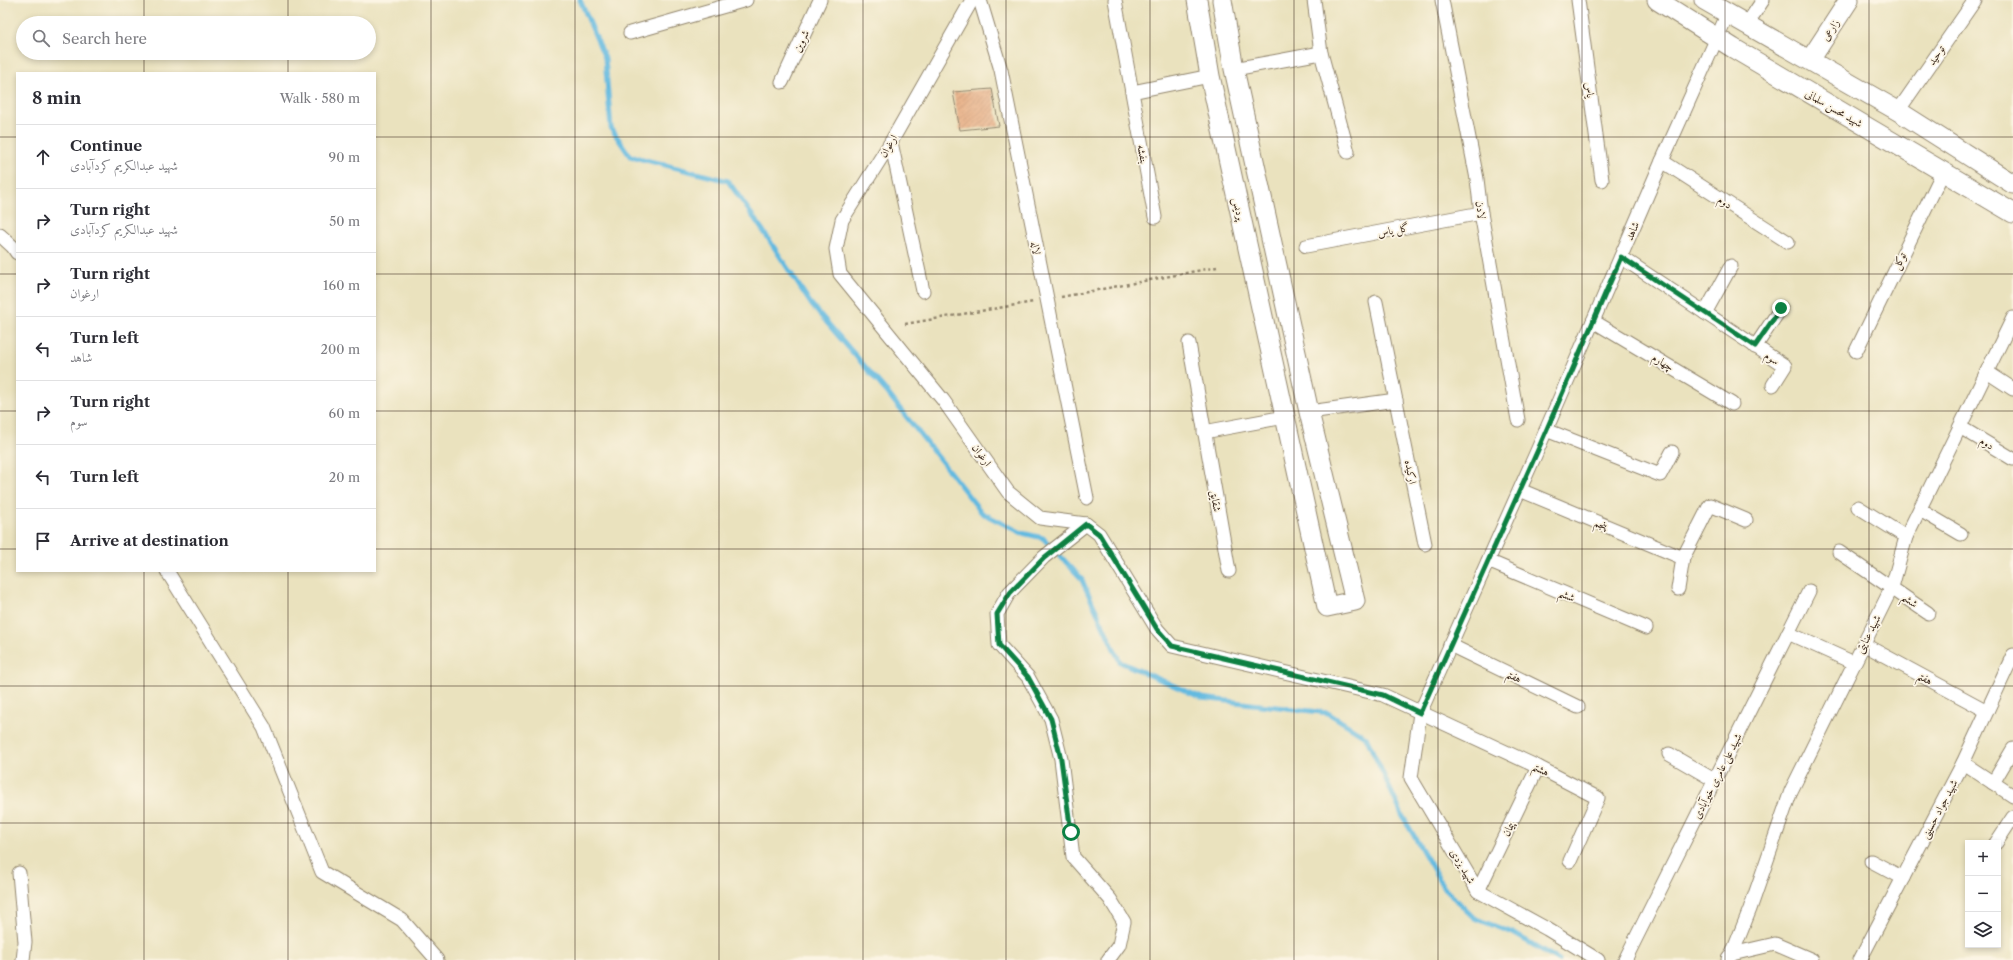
<!DOCTYPE html>
<meta charset="utf-8">
<style>
body{margin:0;font-family:"Libre Caslon Text",Amiri,serif;background:#f2f2f3;color:#2b2b33}
.controls{position:absolute;right:12px;bottom:12px;display:grid;overflow:hidden;border-radius:0px;box-shadow:0 2px 6px #0003}
.controls button{width:36px;height:36px;display:grid;place-items:center;padding:0;border:0;border-bottom:1px solid #e1e1e2;background:#fff;color:#2b2b33;font:20px sans-serif}
.stop{position:absolute;width:12px;height:12px;margin:-9px;border:3px solid #0b8043;border-radius:50%;background:#fff}
.stop.end{background:#0b8043;border-color:#fff;box-shadow:0 1px 4px #0008}
.list{margin:0;padding:0;list-style:none}
h2{display:flex;justify-content:space-between;align-items:center;height:52px;margin:0;padding:0 16px;font-size:17px}
h2 small{font-size:13px;font-weight:400;color:#7c7c81}
.list li{display:grid;grid-template-columns:26px 1fr auto;gap:12px;align-items:center;box-sizing:border-box;height:64px;padding:0 16px;border-top:1px solid #e1e1e2}
.list b{display:block;font-size:15px;white-space:nowrap}
.list p{margin:0;font-size:13px;white-space:nowrap;color:#7c7c81}
.list em{font-size:13px;font-style:normal;color:#7c7c81}
.icon{flex:none;width:22px;height:22px;fill:none;stroke:currentColor;stroke-width:2;stroke-linecap:round;stroke-linejoin:round}
.map{position:relative;flex:none;width:2013px;height:960px;overflow:hidden}
.search{position:absolute;background:#fff;box-shadow:0 2px 6px #0003;left:16px;top:16px;width:360px;height:44px;display:flex;align-items:center;gap:10px;box-sizing:border-box;padding:0 14px;border-radius:22px;color:#7c7c81;font-size:15px}
.panel{position:absolute;background:#fff;box-shadow:0 2px 6px #0003;left:16px;top:72px;width:360px;height:500px;border-radius:0px}
.map>svg:first-child{display:block}
.lines{fill:none;stroke-linecap:round;stroke-linejoin:round}
.stream{stroke:#63bae0;stroke-width:5}
.building{fill:url(#building-hatch)}
.street-casing{stroke:#92866e;stroke-width:15}
.secondary-casing{stroke:#92866e;stroke-width:21}
.path{stroke:#92866e;stroke-width:2.5;stroke-dasharray:3 3;stroke-linecap:butt}
.street{stroke:#fff;stroke-width:13}
.secondary{stroke:#fff;stroke-width:19}
.route{stroke:#0b8043;stroke-width:5}
.grid{fill:none;stroke:#3b2a1e;stroke-width:1;stroke-opacity:0.55}
.labels{text-anchor:middle;dominant-baseline:central;stroke-width:3.5;stroke-linejoin:round;paint-order:stroke}
.street-label{font-size:11px;fill:#3b2a1e;stroke:#fcf5e5}
</style>
<div class="map">
<svg width="2013" height="960" viewBox="0 0 2013 960">
<defs>
<pattern id="building-hatch" width="6" height="6" patternUnits="userSpaceOnUse"><rect width="6" height="6" fill="#e8b28a"/><path d="M-1 1l2-2M0 6l6-6M5 7l2-2" fill="none" stroke="#bd9170"/></pattern>
</defs>
<rect width="100%" height="100%" fill="#fcf5e5"/>
<filter id="ink" filterUnits="userSpaceOnUse"><feTurbulence type="fractalNoise" baseFrequency=".025" numOctaves="2"/><feDisplacementMap in="SourceGraphic" scale="8" xChannelSelector="R" yChannelSelector="G"/><feConvolveMatrix kernelMatrix="1 2 1 2 8 2 1 2 1" color-interpolation-filters="sRGB"/></filter>
<filter id="wash" filterUnits="userSpaceOnUse"><feTurbulence type="fractalNoise" baseFrequency=".012" numOctaves="4" result="noise"/><feDisplacementMap in="SourceGraphic" scale="16" xChannelSelector="R" yChannelSelector="G"/><feGaussianBlur stdDeviation="0.9" result="paint"/><feColorMatrix in="noise" values="0 0 0 0 0 0 0 0 0 0 0 0 0 0 0 0 0 1.4 0 .05"/><feComposite in="paint" operator="in"/></filter>
<g filter="url(#wash)">
<rect width="100%" height="100%" fill="#eae2be"/>
<g class="lines">
<path class="stream" d="M580,0L605,58L611,128L630,156L728,181L764,232L811,304L886,391L982,513L1022,533L1043,538L1081,578L1120,662L1202,698L1328,713L1366,737L1402,815L1444,888L1474,918L1513,933L1559,960"/>
</g>
<g id="blocks">
<path class="building" d="M992,89L999,126L960,130L953,92Z"/>
</g>
</g>
<g filter="url(#ink)">
<use href="#blocks" fill-opacity="0" stroke="#92866e" stroke-width="1"/>
<g class="lines">
<g class="street-casing">
<g id="street">
<path d="M972,0L891,142L842,220L836,249L840,274L943,400L1008,492L1040,518L1086,524L1099,534L1157,629L1172,646L1383,695L1538,767L1598,798L1570,861"/>
<path d="M980,0L1001,70L1087,498"/>
<path d="M1115,0L1155,217"/>
<path d="M1314,0L1321,53L1348,152"/>
<path d="M1442,0L1477,179L1481,213L1518,420"/>
<path d="M1578,0L1602,180"/>
<path d="M1747,24L1763,0"/>
<path d="M630,33L746,0"/>
<path d="M1234,69L1321,53"/>
<path d="M782,82L820,0"/>
<path d="M1132,92L1210,76"/>
<path d="M1898,111L1975,0"/>
<path d="M891,142L923,291"/>
<path d="M1662,161L1788,242"/>
<path d="M0,235L13,247L17,253"/>
<path d="M1306,246L1481,213"/>
<path d="M1621,257L1785,366L1773,385"/>
<path d="M1376,302L1425,544"/>
<path d="M1705,313L1731,266"/>
<path d="M1593,321L1732,404"/>
<path d="M1189,343L1229,571"/>
<path d="M1755,347L1781,308"/>
<path d="M1856,351L1943,172"/>
<path d="M1987,372L2013,389"/>
<path d="M1309,412L1396,400"/>
<path d="M1960,427L2013,459"/>
<path d="M1546,430L1660,475L1672,452"/>
<path d="M1204,432L1285,417"/>
<path d="M1520,490L1683,558"/>
<path d="M1858,507L1906,537"/>
<path d="M1920,510L1961,534"/>
<path d="M1086,524L1044,557L1009,593L997,614L999,645L1028,677L1051,719L1061,759L1073,857L1110,899L1124,922L1119,945L1108,960"/>
<path d="M1839,552L1928,613"/>
<path d="M1488,561L1646,628"/>
<path d="M167,571L264,727L322,872L402,920L437,960"/>
<path d="M1678,589L1683,558L1710,505L1746,520"/>
<path d="M1788,633L1854,663"/>
<path d="M1863,644L1987,711"/>
<path d="M1450,645L1578,707"/>
<path d="M1669,754L1714,780"/>
<path d="M1963,763L2013,796"/>
<path d="M1993,783L2013,749"/>
<path d="M1996,843L2013,817"/>
<path d="M1871,861L1903,878"/>
<path d="M19,873L25,942L23,960"/>
<path d="M1478,891L1538,767"/>
<path d="M1732,954L1750,909L1791,791L1892,587L1906,537L2013,318"/>
<path d="M1728,959L1732,954L1775,944L1812,960"/>
<path d="M1598,960L1547,929L1478,891L1411,778L1420,713L1537,451L1662,161L1728,13"/>
<path d="M1625,960L1809,591"/>
<path d="M1860,960L1963,763L2013,655"/>
</g>
</g>
<g class="secondary-casing">
<g id="secondary">
<path d="M1197,0L1210,76L1327,607L1355,601L1309,412L1234,69L1222,0"/>
<path d="M1657,0L1733,48L2013,213"/>
<path d="M1704,0L1898,111L2013,184"/>
<path d="M1810,60L1849,0"/>
</g>
</g>
<g class="path">
<path d="M1061,297L1217,267"/>
<path d="M905,324L1033,302"/>
</g>
<use href="#street" class="street"/>
<use href="#secondary" class="secondary"/>
</g>
</g>
<g class="lines" filter="url(#ink)">
<path class="route" d="M1071,832L1061,759L1051,719L1028,677L999,645L997,614L1010,593L1044,558L1086,524L1099,534L1157,629L1172,646L1383,695L1420,713L1537,452L1621,257L1755,346L1781,308"/>
</g>
<path class="grid" d="M144,0V23M288,0V23M431,0V960M575,0V960M719,0V960M863,0V960M1006,0V960M1150,0V960M1294,0V960M1438,0V960M1582,0V960M1725,0V960M1869,0V960M144,53V73M288,53V73M0,137H17M375,137H2013M0,274H17M375,274H2013M0,411H17M375,411H2013M0,549H17M375,549H2013M144,571V960M288,571V960M0,686H2013M0,823H2013"/>
<g class="labels">
<g class="street-label">
<text transform="translate(1830 30) rotate(-58)">زارعی</text>
<text transform="translate(801 41) rotate(-65)">شروین</text>
<text transform="translate(1936 55) rotate(-55)">توحید</text>
<text transform="translate(1590 90) rotate(82)">یاس</text>
<text transform="translate(1834 108) rotate(30)">شهید محسن سلمانی</text>
<text transform="translate(888 146) rotate(-60)">ارغوان</text>
<text transform="translate(1143 154) rotate(80)">بنفشه</text>
<text transform="translate(1725 202) rotate(33)">دوم</text>
<text transform="translate(1239 209) rotate(78)">پردیس</text>
<text transform="translate(1481 210) rotate(82)">لادن</text>
<text transform="translate(1393 230) rotate(-11)">گل یاس</text>
<text transform="translate(1632 231) rotate(-67)">شاهد</text>
<text transform="translate(1036 248) rotate(79)">لاله</text>
<text transform="translate(1899 261) rotate(-64)">توکل</text>
<text transform="translate(1772 358) rotate(33)">سوم</text>
<text transform="translate(1663 362) rotate(31)">چهارم</text>
<text transform="translate(1987 443) rotate(31)">دوم</text>
<text transform="translate(982 455) rotate(54)">ارغوان</text>
<text transform="translate(1411 472) rotate(79)">ارکیده</text>
<text transform="translate(1216 501) rotate(80)">شقایق</text>
<text transform="translate(1601 524) rotate(22)">پنجم</text>
<text transform="translate(1567 595) rotate(23)">ششم</text>
<text transform="translate(1910 600) rotate(35)">ششم</text>
<text transform="translate(1868 634) rotate(-63)">شهید عنایتی</text>
<text transform="translate(1514 676) rotate(26)">هفتم</text>
<text transform="translate(1925 678) rotate(28)">هفتم</text>
<text transform="translate(1541 769) rotate(26)">هشتم</text>
<text transform="translate(1717 776) rotate(-63)">شهید علی عامری خیرآبادی</text>
<text transform="translate(1939 809) rotate(-62)">شهید جواد حسینی</text>
<text transform="translate(1508 829) rotate(-64)">پیمان</text>
<text transform="translate(1463 866) rotate(59)">شهید یزدی</text>
</g>
</g>
</svg>
<div class="controls">
<button>+</button>
<button>−</button>
<button><svg class="icon" aria-label="layers" viewBox="0 0 24 24"><path d="M12 4l9 5-9 5-9-5zM3 14l9 5 9-5"/></svg></button>
</div>
<div class="stop" style="left:1071px;top:832px"></div>
<div class="stop end" style="left:1781px;top:308px"></div>
<div class="search"><svg class="icon" aria-label="search" viewBox="0 0 24 24"><circle cx="10" cy="10" r="6"/><path d="M15 15l6 6"/></svg>Search here</div>
<section class="panel">
<h2>8 min<small>Walk · 580 m</small></h2>
<ul class="list">
<li><svg class="icon" aria-label="ahead" viewBox="0 0 24 24"><path d="M12 20V5M6 11l6-6 6 6"/></svg><div><b>Continue</b><p>شهید عبدالکریم کردآبادی</p></div><em>90 m</em></li>
<li><svg class="icon" aria-label="right" viewBox="0 0 24 24"><path d="M7 20v-9h11M14 6l5 5-5 5"/></svg><div><b>Turn right</b><p>شهید عبدالکریم کردآبادی</p></div><em>50 m</em></li>
<li><svg class="icon" aria-label="right" viewBox="0 0 24 24"><path d="M7 20v-9h11M14 6l5 5-5 5"/></svg><div><b>Turn right</b><p>ارغوان</p></div><em>160 m</em></li>
<li><svg class="icon" aria-label="left" viewBox="0 0 24 24"><path d="M17 20v-9H6M10 6l-5 5 5 5"/></svg><div><b>Turn left</b><p>شاهد</p></div><em>200 m</em></li>
<li><svg class="icon" aria-label="right" viewBox="0 0 24 24"><path d="M7 20v-9h11M14 6l5 5-5 5"/></svg><div><b>Turn right</b><p>سوم</p></div><em>60 m</em></li>
<li><svg class="icon" aria-label="left" viewBox="0 0 24 24"><path d="M17 20v-9H6M10 6l-5 5 5 5"/></svg><div><b>Turn left</b></div><em>20 m</em></li>
<li><svg class="icon" aria-label="arrive" viewBox="0 0 24 24"><path d="M6 21V4h12l-3 4 3 4H6"/></svg><div><b>Arrive at destination</b></div></li>
</ul>
</section>
</div>
